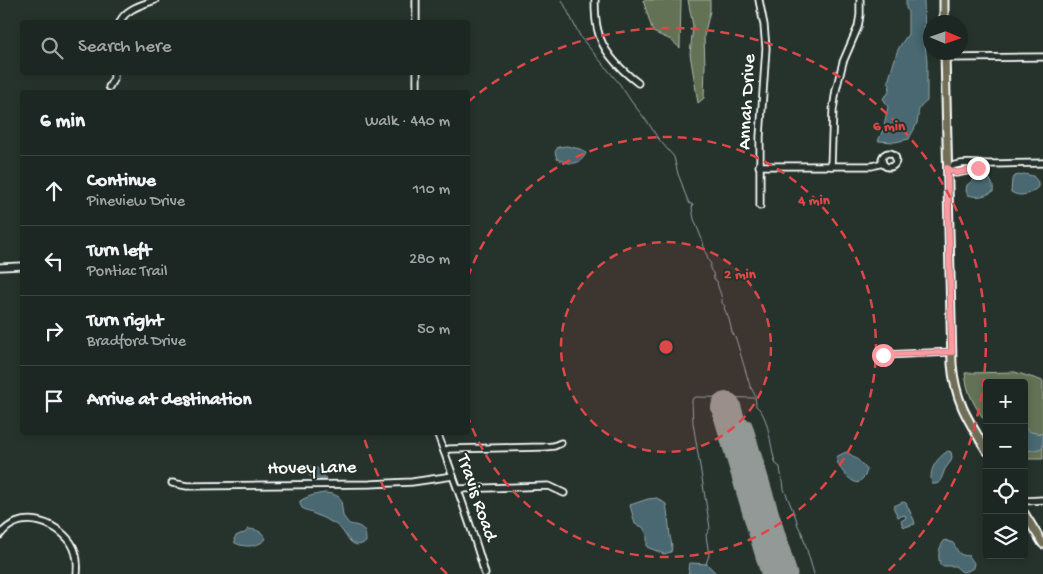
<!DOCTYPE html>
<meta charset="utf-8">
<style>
body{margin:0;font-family:"Gochi Hand",sans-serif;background:#29322f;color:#f1f3f6}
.controls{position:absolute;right:15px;bottom:15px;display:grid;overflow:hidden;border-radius:5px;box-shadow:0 2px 8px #0003}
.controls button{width:45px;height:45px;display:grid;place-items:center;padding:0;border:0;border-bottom:1px solid #3a4340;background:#1c2622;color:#f1f3f6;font:25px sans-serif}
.compass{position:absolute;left:923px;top:15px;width:45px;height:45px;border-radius:50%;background:#1c2622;box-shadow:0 2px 8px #0003;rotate:92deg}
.stop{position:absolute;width:15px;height:15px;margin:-11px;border:4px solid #ff9aa2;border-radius:50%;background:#fff}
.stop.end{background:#ff9aa2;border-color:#fff;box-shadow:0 1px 5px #0008}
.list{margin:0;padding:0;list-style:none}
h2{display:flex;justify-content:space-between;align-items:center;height:65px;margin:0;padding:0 20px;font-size:21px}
h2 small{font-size:16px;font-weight:400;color:#a0a5a5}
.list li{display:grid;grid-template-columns:32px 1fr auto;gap:15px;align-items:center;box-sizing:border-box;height:70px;padding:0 20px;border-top:1px solid #3a4340}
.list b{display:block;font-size:19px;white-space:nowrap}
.list p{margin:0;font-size:16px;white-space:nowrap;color:#a0a5a5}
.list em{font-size:16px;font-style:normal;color:#a0a5a5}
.icon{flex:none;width:28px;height:28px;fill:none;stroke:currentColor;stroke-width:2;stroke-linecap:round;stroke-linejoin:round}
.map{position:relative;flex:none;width:1043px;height:574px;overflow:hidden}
.search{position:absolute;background:#1c2622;box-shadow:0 2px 8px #0003;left:20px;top:20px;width:450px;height:55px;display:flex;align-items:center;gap:12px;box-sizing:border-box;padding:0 18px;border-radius:5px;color:#a0a5a5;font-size:19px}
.panel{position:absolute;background:#1c2622;box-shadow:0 2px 8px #0003;left:20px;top:90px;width:450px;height:345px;border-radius:5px}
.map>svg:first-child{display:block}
.green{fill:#637254;stroke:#b1b8aa}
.water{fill:#4a6871;stroke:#92a4aa}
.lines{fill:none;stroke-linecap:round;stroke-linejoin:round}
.stream{stroke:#92a4aa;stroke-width:1}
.taxiway{stroke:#929996;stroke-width:11}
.runway{stroke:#929996;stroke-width:30}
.minor-casing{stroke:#fff;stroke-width:9}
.major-casing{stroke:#fff;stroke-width:11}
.minor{stroke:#26332d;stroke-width:5.5}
.major{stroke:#716e59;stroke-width:7}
.route{stroke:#ff9aa2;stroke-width:6}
.ring{fill:none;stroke:#dc4848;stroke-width:2.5;stroke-dasharray:9 6}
.labels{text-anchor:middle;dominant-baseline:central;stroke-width:4;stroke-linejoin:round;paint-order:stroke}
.street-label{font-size:19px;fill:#fff;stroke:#26332d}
.centre{fill:#dc4848;stroke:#26332d;stroke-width:2.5}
.ring-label{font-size:15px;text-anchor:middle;font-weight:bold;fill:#dc4848;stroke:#26332d;stroke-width:4;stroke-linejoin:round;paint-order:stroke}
</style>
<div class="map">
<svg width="1043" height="574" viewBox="0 0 1043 574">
<rect width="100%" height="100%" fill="#26332d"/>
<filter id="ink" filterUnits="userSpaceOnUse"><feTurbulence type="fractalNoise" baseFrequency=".02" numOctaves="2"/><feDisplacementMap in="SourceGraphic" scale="10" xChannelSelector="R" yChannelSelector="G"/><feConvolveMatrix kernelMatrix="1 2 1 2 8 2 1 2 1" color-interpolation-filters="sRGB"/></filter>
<g filter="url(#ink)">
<g class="green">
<path d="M643,0H681L680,48L671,40L653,32Z"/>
<path d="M688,0H710V11L704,36L705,66L704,98L698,103L690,54L693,26Z"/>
<path d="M1015,372L1043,381V459H1024V383H987V424C975,406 967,395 965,373Z"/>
</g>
<g class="water">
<path d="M906,0H924L925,44L927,62V101C915,111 920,111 917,123C915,129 911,134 909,139L895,142L878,141L883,130L888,107L883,98L888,94L890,85L888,82L897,52C899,46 905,39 908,34V12L906,8Z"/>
<path d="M567,146L580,149L586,153C580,167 568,164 557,159L555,152L558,147Z"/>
<path d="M1024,174L1033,176L1038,182V187C1031,194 1020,198 1011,192L1012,180L1015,176Z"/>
<path d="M983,177L989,178C992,183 994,186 993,192C984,196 978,198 968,195L966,191L967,185L975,179Z"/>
<path d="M1024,428L1031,432L1043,434V448L1034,450L1024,451Z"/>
<path d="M948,451L951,452L952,457L951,461L945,469L940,482L936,484H932C928,470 937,458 948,451Z"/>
<path d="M846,452C853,455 863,464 867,470L865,476L858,483C848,481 837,466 836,457Z"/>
<path d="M309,466C318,467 322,471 326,479C320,480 311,478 307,473L308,468Z"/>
<path d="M325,493L333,494L339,497L341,500L343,516L349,524C362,526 366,528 366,542C362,544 358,546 354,544C346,540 344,529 335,524C325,518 313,514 302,508L300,504V501C308,496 316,494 325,493Z"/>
<path d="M657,498L666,504C668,515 669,525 670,536C671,542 673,546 671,552L664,554L647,547V535L643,527L635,524L630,505L648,499Z"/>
<path d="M903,502L906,503L914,520L915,524L905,527L903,526L901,521L906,518L905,515L898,517L894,509V506Z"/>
<path d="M248,529C256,529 263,532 266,539C258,547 245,548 235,543L234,539L236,536L240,534L245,533Z"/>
<path d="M945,540L953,543C959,552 957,555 969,556L974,563L973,568L968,571L962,572L955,566H944L940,565C938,555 938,548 945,540Z"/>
<path d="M691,563L707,564L717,574H688L689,571L688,569L689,564Z"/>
</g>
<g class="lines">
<g class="stream">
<path d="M562,0L581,38L619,83L631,101L649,124L657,137L674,157L678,174L682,184L684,191L689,203L693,205L692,208L694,219L703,242L705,252L707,255L708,260L711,264L710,269L713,273L714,279L717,281C717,288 723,296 722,303L725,306L724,308L729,319L732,332L736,339L750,386L755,395L756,406C769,415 770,446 775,461L776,464L780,467C780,475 784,481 784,489L796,518L798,526L802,533L814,574"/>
<path d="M706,564L709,555L706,535L710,528L693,423L692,401L693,398L696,397L754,398"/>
</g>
<g class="taxiway">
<path d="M732,425L741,423L747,425L792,574"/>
<path d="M738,446L752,441"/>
</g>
<path class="runway" d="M726,407L776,574"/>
<g class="minor-casing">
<g id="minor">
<path d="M416,0V22"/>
<path d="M595,0C595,10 595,21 598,31C603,53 621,70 638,83"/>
<path d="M759,0L764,25L766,48L760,137V206"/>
<path d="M120,22C125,9 142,5 155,0"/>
<path d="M945,58L1043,57"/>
<path d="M417,72V92"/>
<path d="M109,87L114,78V72"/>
<circle cx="889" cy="160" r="7"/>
<path d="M759,166H872L883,163"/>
<path d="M831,166L833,110L836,90L843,62L858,27L860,15V0"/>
<path d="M947,168C961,161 972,164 987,164C1005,164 1024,163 1043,163"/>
<path d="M947,168L956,173L972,170L984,164"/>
<path d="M0,267L22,266"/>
<path d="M883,355L952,352"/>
<path d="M437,432C454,479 472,526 485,574"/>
<path d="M444,451L449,449L544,447L554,446L561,443"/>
<path d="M172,483L187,486L370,484L412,482L453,476"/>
<path d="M458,489L549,486L564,493"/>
<path d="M1024,501L1043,500"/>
<path d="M0,535C19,510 55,520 71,543C77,552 78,564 77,574"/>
</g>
</g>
<g class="major-casing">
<g id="major">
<path d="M944,0V22"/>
<path d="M945,52L952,364C955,401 968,420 987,451"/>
<path d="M1024,513L1043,544"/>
</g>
</g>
<use href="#minor" class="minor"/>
<use href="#major" class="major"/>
</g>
</g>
<g class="lines" filter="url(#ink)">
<path class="route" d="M883,355L952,352L947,168L956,173L972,170L978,168"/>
</g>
<circle cx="666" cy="347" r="105" fill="#dc4848" fill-opacity=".12"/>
<g class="ring">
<circle cx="666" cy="347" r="105"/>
<path d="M468 277A210 210 0 1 1 468 417"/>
<path d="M447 574A315 315 0 0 1 363 434M468 102A315 315 0 0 1 885 574"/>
</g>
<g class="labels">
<g class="street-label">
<text transform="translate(748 102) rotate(-87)">Annah Drive</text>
<text transform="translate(312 469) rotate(-1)">Hovey Lane</text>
<text transform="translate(476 498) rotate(71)">Travis Road</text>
</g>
</g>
<circle cx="666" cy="347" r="8" class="centre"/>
<g class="ring-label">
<text x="889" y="130">6 min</text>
<text x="814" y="204">4 min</text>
<text x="740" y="278">2 min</text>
</g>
</svg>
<div class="controls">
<button>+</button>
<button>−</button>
<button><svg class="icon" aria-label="locate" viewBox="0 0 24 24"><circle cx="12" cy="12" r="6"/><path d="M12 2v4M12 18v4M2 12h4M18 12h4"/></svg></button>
<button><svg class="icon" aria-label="layers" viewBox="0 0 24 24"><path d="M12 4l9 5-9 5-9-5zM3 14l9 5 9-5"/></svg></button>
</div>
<svg class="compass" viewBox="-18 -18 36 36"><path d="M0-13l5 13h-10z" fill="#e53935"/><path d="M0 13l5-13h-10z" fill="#a0a5a5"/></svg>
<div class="stop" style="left:883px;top:355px"></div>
<div class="stop end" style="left:978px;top:168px"></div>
<div class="search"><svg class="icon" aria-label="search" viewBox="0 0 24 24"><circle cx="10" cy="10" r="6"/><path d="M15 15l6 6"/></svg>Search here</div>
<section class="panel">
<h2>6 min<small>Walk · 440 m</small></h2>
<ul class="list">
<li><svg class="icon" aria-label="ahead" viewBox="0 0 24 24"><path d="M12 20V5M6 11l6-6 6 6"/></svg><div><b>Continue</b><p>Pineview Drive</p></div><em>110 m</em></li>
<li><svg class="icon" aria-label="left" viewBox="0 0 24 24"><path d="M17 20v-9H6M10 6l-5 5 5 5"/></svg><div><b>Turn left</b><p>Pontiac Trail</p></div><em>280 m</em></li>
<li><svg class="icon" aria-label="right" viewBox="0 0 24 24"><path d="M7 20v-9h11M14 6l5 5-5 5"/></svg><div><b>Turn right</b><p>Bradford Drive</p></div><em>50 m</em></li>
<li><svg class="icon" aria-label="arrive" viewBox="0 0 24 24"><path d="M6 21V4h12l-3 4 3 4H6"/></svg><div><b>Arrive at destination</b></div></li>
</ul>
</section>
</div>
